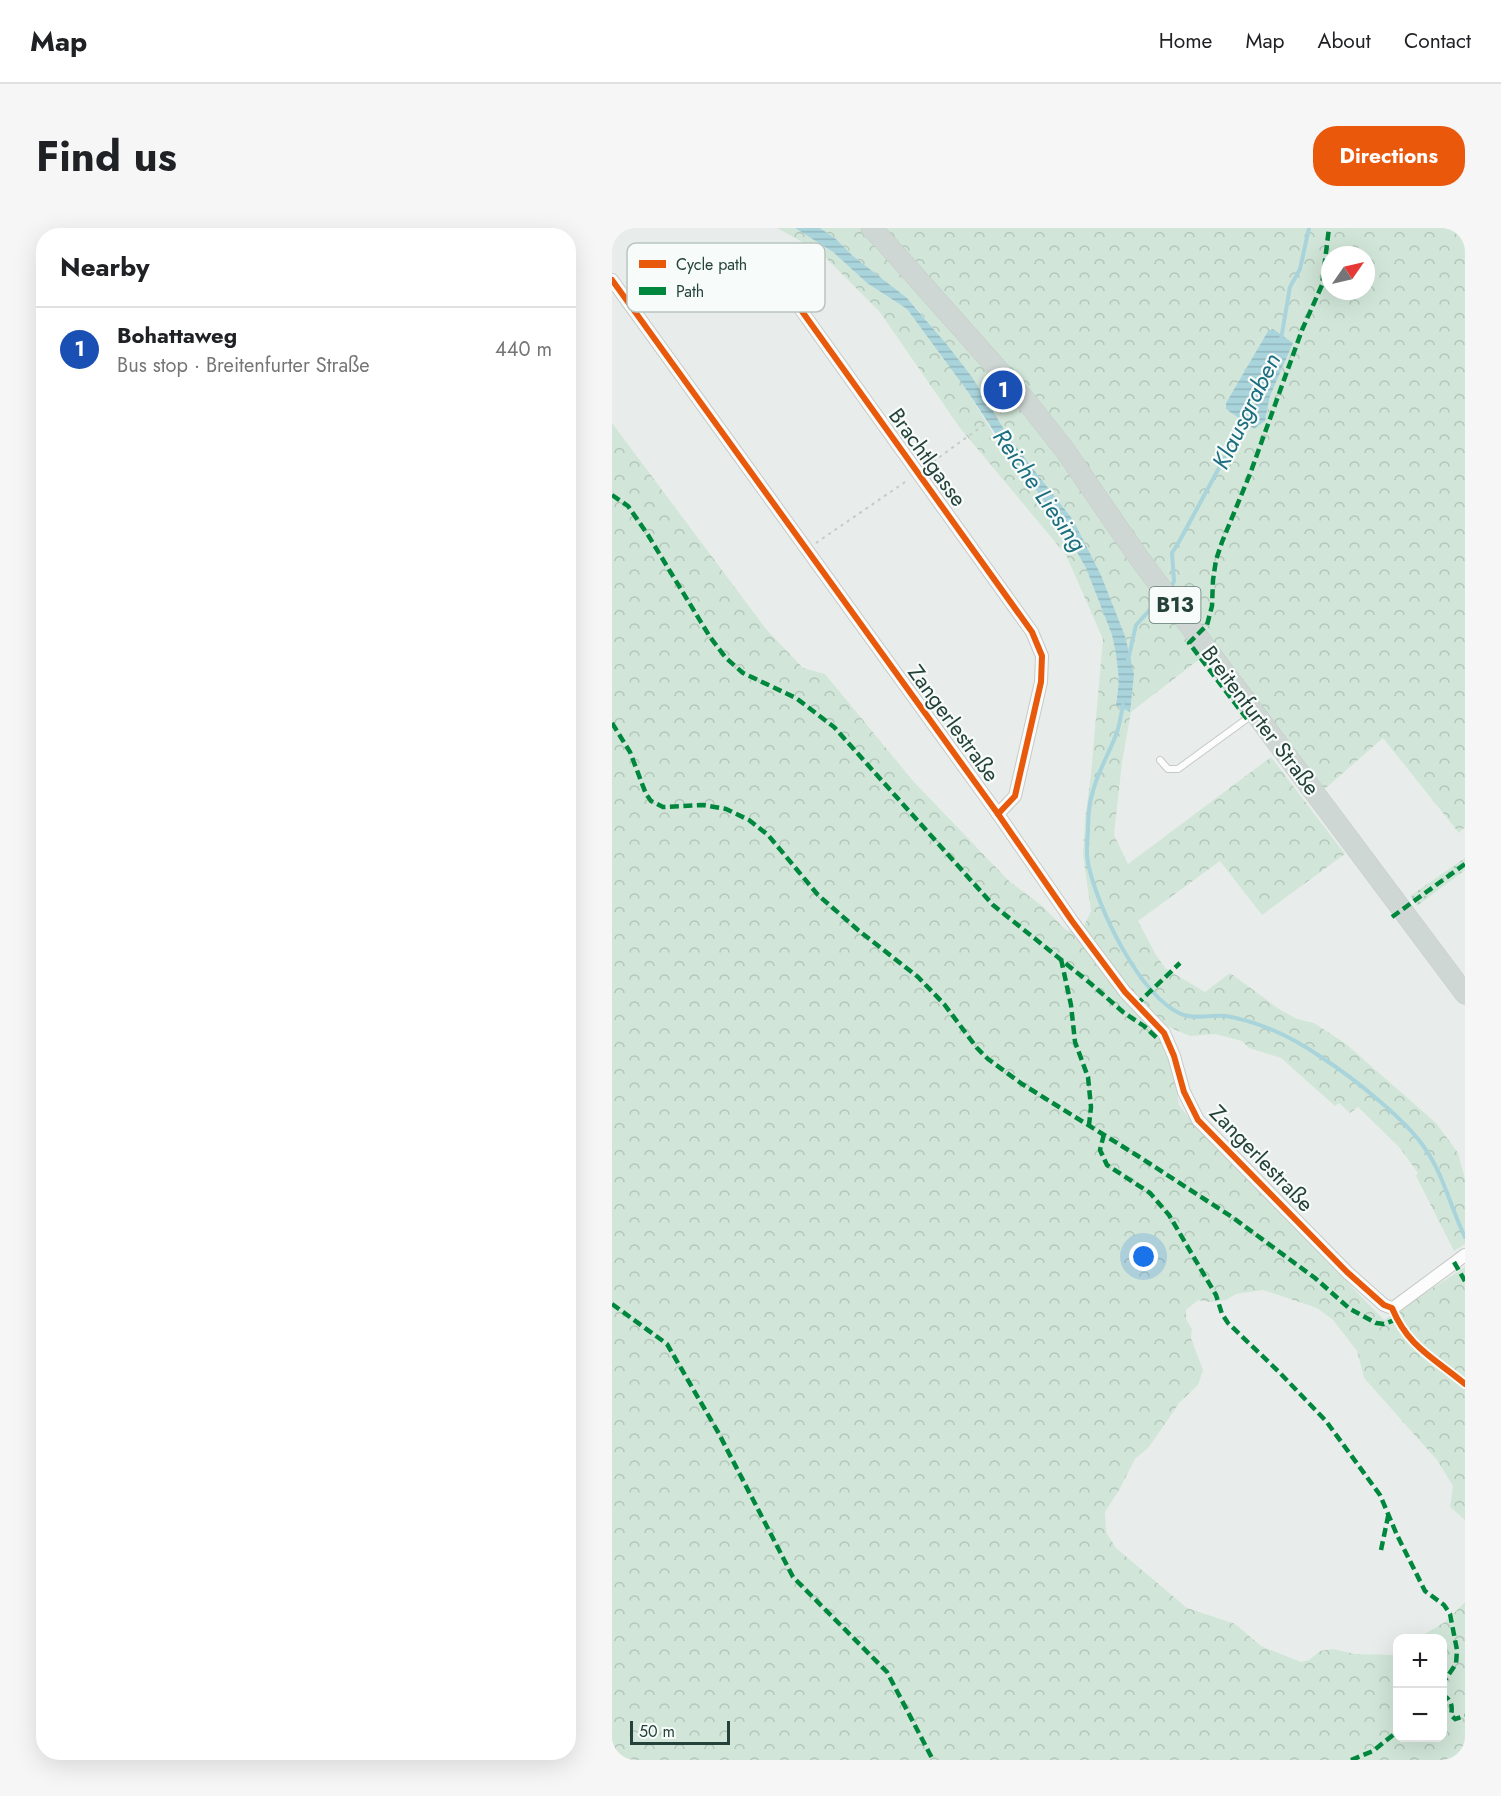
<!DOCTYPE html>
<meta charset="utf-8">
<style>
body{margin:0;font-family:Jost,sans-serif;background:#f6f6f6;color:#202124}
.controls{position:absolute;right:18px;bottom:18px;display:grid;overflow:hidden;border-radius:12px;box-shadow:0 6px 24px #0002}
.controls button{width:54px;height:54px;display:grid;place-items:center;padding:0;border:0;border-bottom:2px solid #e0e0e0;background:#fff;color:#202124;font:30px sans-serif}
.compass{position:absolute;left:709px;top:18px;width:54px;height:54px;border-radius:50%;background:#fff;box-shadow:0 6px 24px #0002;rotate:56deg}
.scale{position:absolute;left:18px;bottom:15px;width:100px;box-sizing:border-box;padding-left:6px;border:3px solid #24423a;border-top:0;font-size:16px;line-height:21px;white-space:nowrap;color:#24423a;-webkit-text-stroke:4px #f7fbf9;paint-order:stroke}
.you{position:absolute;left:532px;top:1029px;width:21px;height:21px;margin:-15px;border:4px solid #fff;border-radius:50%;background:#1a73e8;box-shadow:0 0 0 9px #1a73e833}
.badge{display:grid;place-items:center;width:39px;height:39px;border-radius:50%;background:#ea580c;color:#fff;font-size:20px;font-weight:700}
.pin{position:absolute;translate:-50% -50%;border:3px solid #fff;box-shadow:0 2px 6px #0006}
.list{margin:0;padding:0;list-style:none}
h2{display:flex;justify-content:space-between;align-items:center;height:78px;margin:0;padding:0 24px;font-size:26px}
h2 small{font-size:20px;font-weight:400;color:#757577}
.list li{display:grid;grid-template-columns:39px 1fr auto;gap:18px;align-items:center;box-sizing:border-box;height:84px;padding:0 24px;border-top:2px solid #e0e0e0}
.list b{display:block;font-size:22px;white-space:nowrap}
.list p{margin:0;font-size:20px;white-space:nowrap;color:#757577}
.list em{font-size:20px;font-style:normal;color:#757577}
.map{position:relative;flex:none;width:853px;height:1532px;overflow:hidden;border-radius:24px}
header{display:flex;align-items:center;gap:36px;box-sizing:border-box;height:84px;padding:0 30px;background:#fff;border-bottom:2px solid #e0e0e0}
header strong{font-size:28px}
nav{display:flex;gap:33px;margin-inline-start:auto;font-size:21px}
.intro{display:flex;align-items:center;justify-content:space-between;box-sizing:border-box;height:144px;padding:0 36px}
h1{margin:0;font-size:42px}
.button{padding:15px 27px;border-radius:24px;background:#ea580c;color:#fff;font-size:21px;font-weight:700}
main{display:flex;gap:36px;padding:0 36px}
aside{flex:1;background:#fff;border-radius:24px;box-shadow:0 6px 24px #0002}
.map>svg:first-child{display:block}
.grass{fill:url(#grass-dots)}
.forest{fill:url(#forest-crowns);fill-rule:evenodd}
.water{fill:url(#water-rules)}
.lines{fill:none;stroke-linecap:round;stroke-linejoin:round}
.stream{stroke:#a9d4db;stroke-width:4}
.service-casing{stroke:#c5cac8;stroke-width:8}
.minor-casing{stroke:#c5cac8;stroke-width:14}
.primary-casing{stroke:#c3ccc9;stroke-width:21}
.path{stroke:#c3ccca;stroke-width:2;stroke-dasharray:3 4.5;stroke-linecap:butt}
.service{stroke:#fcfcfc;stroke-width:6}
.minor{stroke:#fcfcfc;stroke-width:12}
.primary{stroke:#cfd7d5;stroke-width:20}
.quiet{stroke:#00873e;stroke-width:4.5;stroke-dasharray:9 4.5;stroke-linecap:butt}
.cycleway-casing{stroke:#f7fbf9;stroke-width:10}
.cycleway{stroke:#e8590c;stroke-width:6}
.labels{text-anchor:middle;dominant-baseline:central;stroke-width:4.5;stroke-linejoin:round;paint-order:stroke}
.shield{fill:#f7fbf9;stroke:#637a73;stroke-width:1.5}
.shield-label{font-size:21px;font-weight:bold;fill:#24423a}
.street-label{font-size:22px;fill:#24423a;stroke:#f7fbf9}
.water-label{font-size:24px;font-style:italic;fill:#1c6f80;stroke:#f7fbf9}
.key{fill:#f7fbf9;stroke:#b8c4c0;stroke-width:1.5}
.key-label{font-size:16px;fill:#24423a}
</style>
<header>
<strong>Map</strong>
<nav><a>Home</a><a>Map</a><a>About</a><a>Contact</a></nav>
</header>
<div class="intro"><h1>Find us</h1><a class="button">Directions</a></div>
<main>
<aside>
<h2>Nearby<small></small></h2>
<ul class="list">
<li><span class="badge" style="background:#1a4fb4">1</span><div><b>Bohattaweg</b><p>Bus stop · Breitenfurter Straße</p></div><em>440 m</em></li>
</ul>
</aside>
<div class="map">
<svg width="853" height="1532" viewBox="0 0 853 1532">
<defs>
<pattern id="grass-dots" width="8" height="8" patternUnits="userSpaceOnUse" patternTransform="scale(1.5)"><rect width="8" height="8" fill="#d1e6d8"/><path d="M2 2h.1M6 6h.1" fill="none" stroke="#b3c6ba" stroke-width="1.8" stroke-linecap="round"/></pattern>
<pattern id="forest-crowns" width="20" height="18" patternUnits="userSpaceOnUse" patternTransform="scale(1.5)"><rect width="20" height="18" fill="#d1e6d8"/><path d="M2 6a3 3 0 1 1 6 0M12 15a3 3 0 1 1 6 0" fill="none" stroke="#b3c6ba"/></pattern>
<pattern id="water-rules" width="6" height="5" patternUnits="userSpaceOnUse" patternTransform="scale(1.5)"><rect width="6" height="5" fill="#a9d4db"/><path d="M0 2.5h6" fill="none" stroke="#91b7bd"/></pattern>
</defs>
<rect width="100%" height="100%" fill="#e8edeb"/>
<path class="grass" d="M853,630V642L805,678L798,668Z"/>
<g class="forest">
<path d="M165,0H183L191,5L221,24L255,55L295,81L356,164L388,217L407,242L425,263L454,305L474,340L500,407L504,426L507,453L504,477L515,421L513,408L489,347L461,293L398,211L360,149L307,83L295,70L241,28L224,11L208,0H853V599L847,605L771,510L715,559L708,562L602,420L519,484L510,534L502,607L516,636L659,529L733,626L650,687L608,633L526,693L544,727L553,740L593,764L618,745L667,781L685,791L702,795L734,816L824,895L846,925L853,951V1016L842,1023L804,948L806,945L788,920L746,879L738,885L727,875L723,878L669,830L637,820L630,813L603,806L578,808L552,797L522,768L472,698L479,683L471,627L473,591L479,546L491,411L454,327L348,200L267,83L208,24ZM718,27H754V63H718ZM656,103L681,115L658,168L653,193L642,201L614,181V175Z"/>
<path d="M0,195L154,401L191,440L213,446L302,554L397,653L429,677L453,701L462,705L509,769L549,813L561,839L567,877L582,896L772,1092L853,1039V1292L838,1279L841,1258L825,1232L752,1150L745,1123L721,1092L705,1080L651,1062L624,1066L614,1072L597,1074L586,1072L574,1082V1091L580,1101L579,1110L591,1142L586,1157L568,1174L537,1219L523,1231L507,1262L493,1284L494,1304L504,1320L575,1380L623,1396L649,1418L689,1434L697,1432L708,1423L721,1421L743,1426L780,1427L785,1424L786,1510H830V1410H806L833,1394L853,1374V1532H0Z"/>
</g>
<g class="water">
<path d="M183,0H208L224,11L241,28L295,70L336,118L360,149L398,211L461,292L489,347L513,408L522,446L518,484L504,477L507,453L504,426L500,407L474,340L454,305L425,263L407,242L356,164L295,81L255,55L221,24Z"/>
<path d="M661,101L681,115L658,168L653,193L642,201L614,181V175L656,103Z"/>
</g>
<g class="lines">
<g class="stream">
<path d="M669,111L678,59L688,41L697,0"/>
<path d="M559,360L562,353L560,325L568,312L614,227L629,187"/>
<path d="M516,432L524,397L546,373"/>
<path d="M511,477C509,486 508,495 505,504C498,524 486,543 481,563C477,575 476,591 476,603C475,613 474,625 476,635C485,679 527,767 569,786C582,792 601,786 614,788C649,794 680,809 709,829C740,849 795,892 814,922C832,948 839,981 853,1009"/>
</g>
<g class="service-casing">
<path id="service" d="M548,532L556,541H566L640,487"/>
</g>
<g class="minor-casing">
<g id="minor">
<path d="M0,1L1,0"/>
<path d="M0,52L386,586L460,693L513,764L552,805L562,828L572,864L586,892L735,1044L772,1077L780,1080L784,1078L853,1027"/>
<path d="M18,77L62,46L88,33L118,31L151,41L179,68L420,404L430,428L429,454L403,568L386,586"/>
</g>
</g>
<g class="primary-casing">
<path id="primary" d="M259,0L272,13L415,174L452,221L527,330L853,766"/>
</g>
<g class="path">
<path d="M315,238L398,178"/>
<path d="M204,315L296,252"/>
</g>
<use href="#service" class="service"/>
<use href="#minor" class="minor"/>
<use href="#primary" class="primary"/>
<g class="quiet">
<path d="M0,267L16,278L36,307L98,409L114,430L131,445L184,470L222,499L381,677L478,755L511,784L532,798L545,810"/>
<path d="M635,491L577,415L595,397L600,378L601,352L604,332L610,314L638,246L690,102L710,57L717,0"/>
<path d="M0,495L18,524L34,566L39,573L51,579L91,577L114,581L137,592L156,607L206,667L246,702L306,749L332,776L365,820L376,831L410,856L526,928L620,989L703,1050L738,1081L764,1095L772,1096L785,1091"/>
<path d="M780,689L853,636"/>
<path d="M449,731L459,777L463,814L476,849L479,879L477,897"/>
<path d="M524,777L568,735"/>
<path d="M492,906L488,922L495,937L538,965L557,987L604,1067L610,1086L616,1095L666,1143L714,1193L768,1267L785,1307L813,1363L832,1377L838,1386L845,1422L844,1436L830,1456"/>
<path d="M842,1034L853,1053"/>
<path d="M0,1076L55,1116L106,1204L181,1349L275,1444L321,1532"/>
<path d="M769,1322L777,1284"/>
<path d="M830,1466C839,1472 841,1477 839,1487L843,1491L853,1488"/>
<path d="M739,1532L761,1523L786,1503"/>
</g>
<g class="cycleway-casing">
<g id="cycleway">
<path d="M0,52L386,586L460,693L513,764L552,805L562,828L572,864L586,892L735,1044L772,1077L780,1080C796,1119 822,1130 853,1156"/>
<path d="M18,77L62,46L88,33L118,31L151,41L179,68L420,404L430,428L429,454L403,568L386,586"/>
</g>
</g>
<use href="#cycleway" class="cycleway"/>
</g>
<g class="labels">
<rect class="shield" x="537.5" y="359" width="51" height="36" rx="4.5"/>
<g class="shield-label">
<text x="563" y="377">B13</text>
</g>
<g class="street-label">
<text transform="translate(316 229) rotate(54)">Brachtlgasse</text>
<text transform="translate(649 492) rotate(53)">Breitenfurter Straße</text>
<text transform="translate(342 495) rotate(54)">Zangerlestraße</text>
<text transform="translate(650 930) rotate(46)">Zangerlestraße</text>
</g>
<g class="water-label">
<text transform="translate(634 183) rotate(-64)">Klausgraben</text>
<text transform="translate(428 262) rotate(55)">Reiche Liesing</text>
</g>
</g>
<rect x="15" y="15" width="198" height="69" rx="9" class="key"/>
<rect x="27" y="32" width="27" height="8" fill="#e8590c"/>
<rect x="27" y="59" width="27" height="8" fill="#00873e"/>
<g class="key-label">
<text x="64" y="42">Cycle path</text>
<text x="64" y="69">Path</text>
</g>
</svg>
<div class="controls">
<button>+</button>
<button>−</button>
</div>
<svg class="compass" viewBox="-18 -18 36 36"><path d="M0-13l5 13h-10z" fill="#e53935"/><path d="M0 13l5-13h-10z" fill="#757577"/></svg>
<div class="scale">50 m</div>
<div class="you"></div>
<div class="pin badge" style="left:391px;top:162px;background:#1a4fb4">1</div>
</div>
</main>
